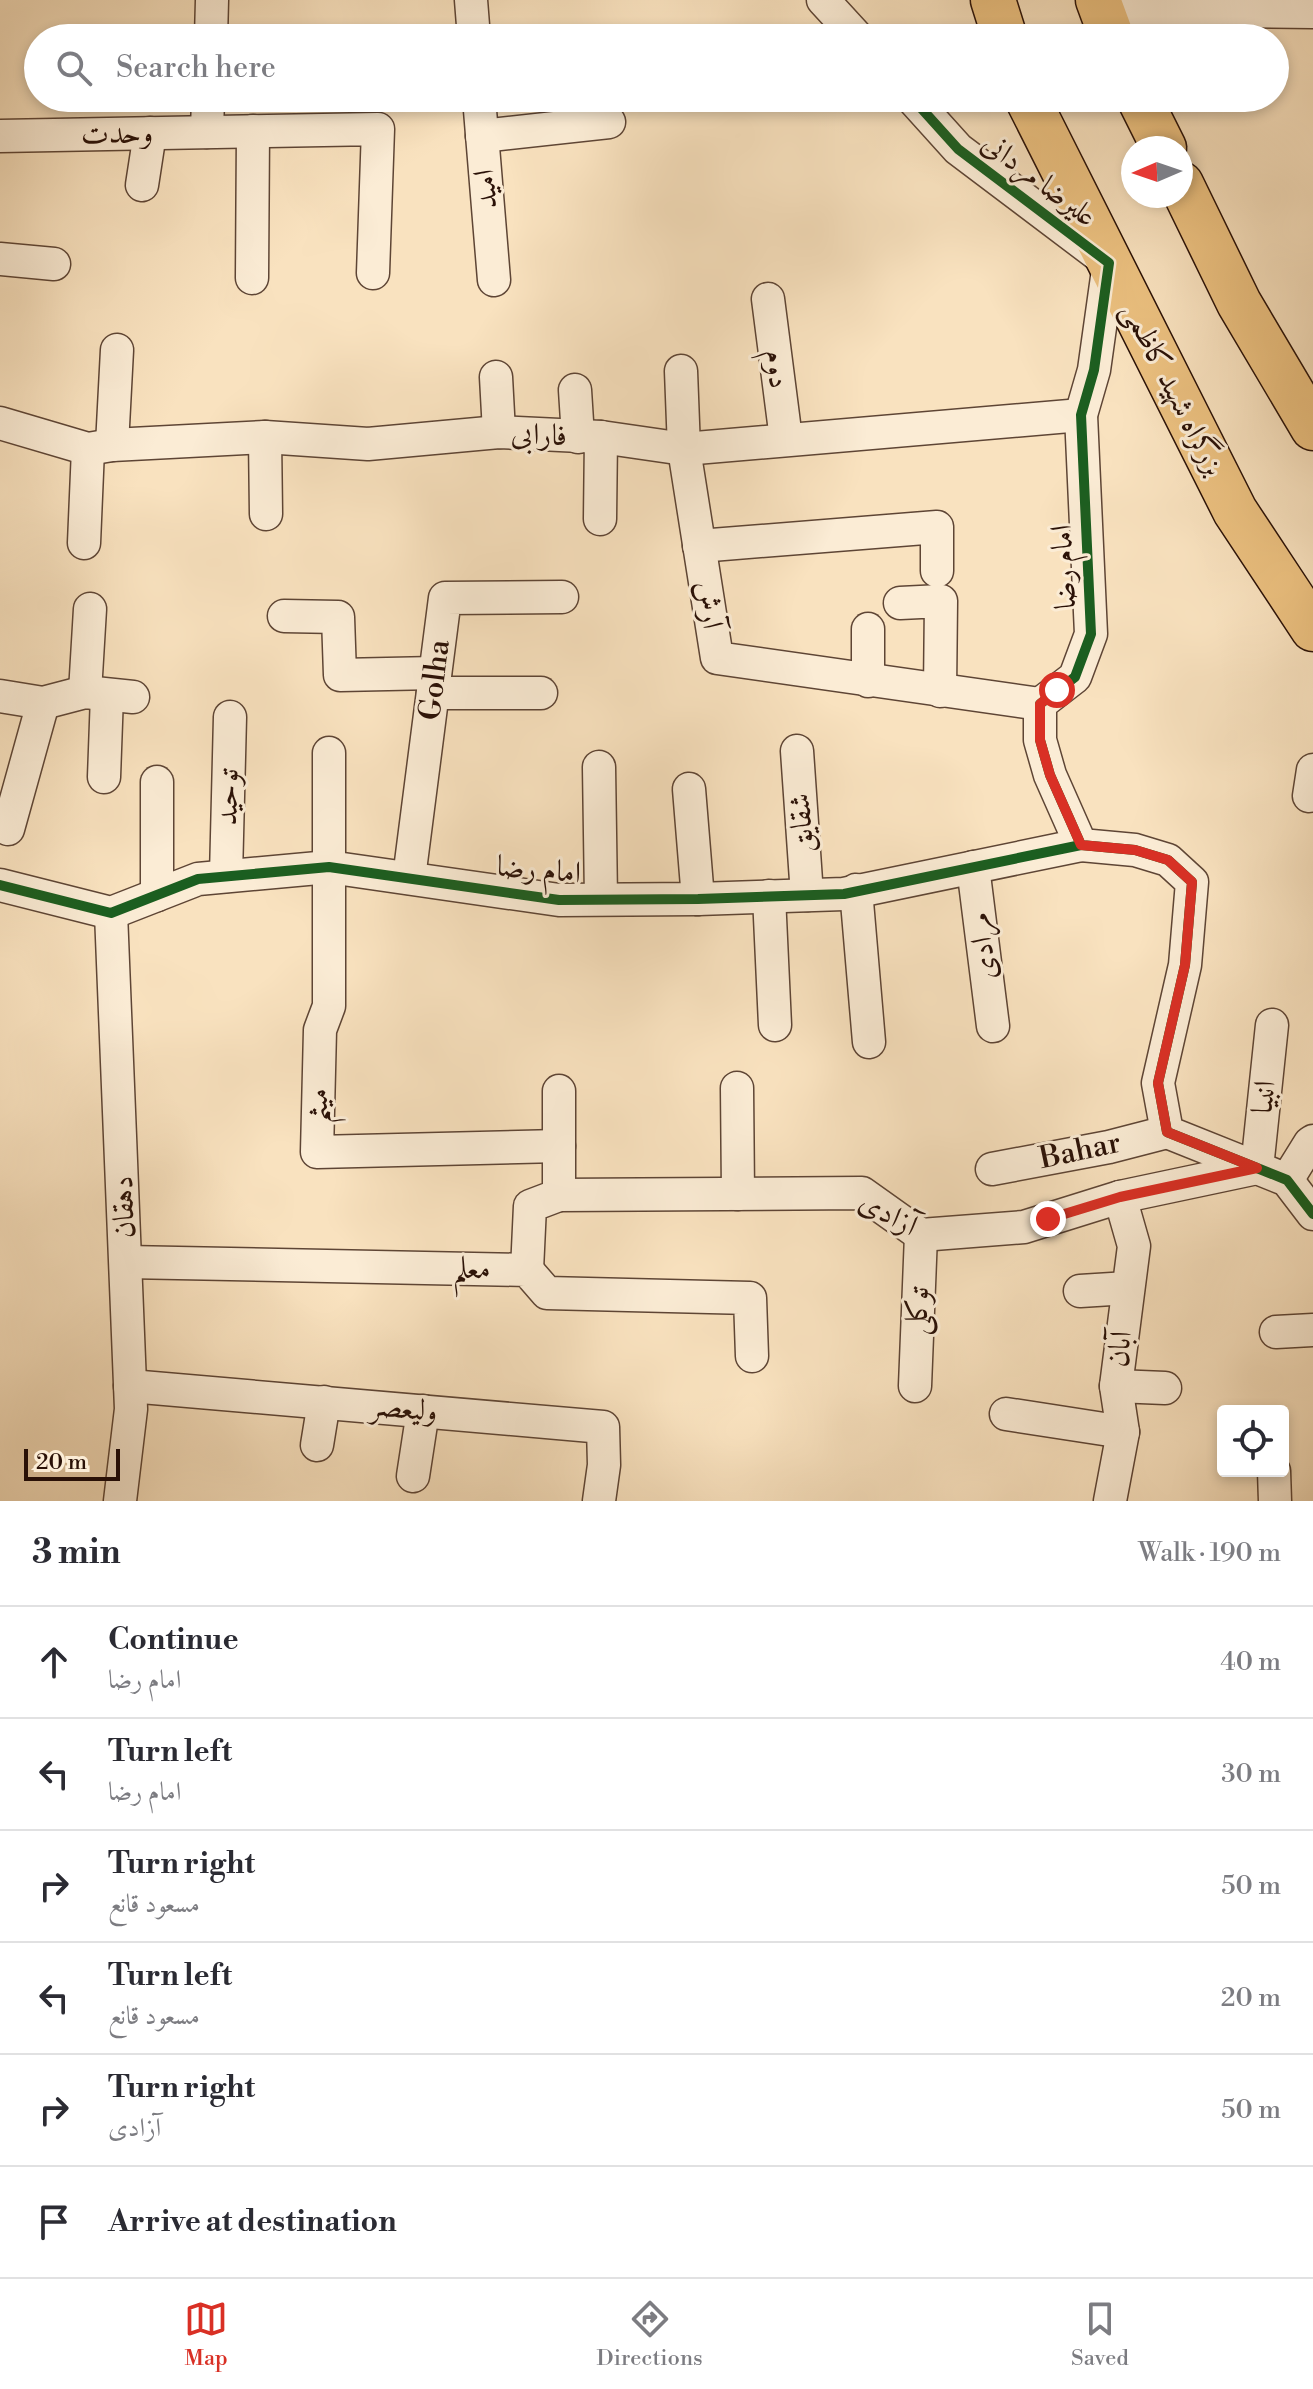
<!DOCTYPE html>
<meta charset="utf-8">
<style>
body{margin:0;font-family:"Libre Bodoni",Amiri,serif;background:#f2f2f3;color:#2b2b33}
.controls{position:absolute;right:24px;bottom:24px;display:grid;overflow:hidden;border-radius:8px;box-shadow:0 4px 12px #0003}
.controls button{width:72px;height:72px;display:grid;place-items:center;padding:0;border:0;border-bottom:2px solid #e1e1e2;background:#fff;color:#2b2b33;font:40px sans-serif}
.compass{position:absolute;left:1121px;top:136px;width:72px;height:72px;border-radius:50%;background:#fff;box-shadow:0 4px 12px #0003;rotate:268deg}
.scale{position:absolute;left:24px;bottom:20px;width:96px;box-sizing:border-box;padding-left:8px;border:4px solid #2a1107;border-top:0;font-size:22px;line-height:28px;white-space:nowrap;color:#2a1107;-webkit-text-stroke:6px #fbecd5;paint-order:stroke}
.stop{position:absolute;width:24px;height:24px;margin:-18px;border:6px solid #d93025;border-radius:50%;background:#fff}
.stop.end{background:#d93025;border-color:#fff;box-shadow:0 2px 8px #0008}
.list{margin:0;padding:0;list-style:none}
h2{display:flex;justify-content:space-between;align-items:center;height:104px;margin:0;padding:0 32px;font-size:34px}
h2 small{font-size:26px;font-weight:400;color:#7c7c81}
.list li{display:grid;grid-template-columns:52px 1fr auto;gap:24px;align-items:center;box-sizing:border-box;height:112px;padding:0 32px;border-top:2px solid #e1e1e2}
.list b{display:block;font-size:30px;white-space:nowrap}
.list p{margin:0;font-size:26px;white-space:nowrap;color:#7c7c81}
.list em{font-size:26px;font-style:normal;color:#7c7c81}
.icon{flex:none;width:44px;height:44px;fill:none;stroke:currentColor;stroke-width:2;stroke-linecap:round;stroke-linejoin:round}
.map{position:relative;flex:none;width:1313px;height:1501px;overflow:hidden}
.search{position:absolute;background:#fff;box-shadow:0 4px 12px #0003;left:24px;right:24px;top:24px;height:88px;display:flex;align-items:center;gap:20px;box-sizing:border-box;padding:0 28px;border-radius:44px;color:#7c7c81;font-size:30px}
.sheet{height:776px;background:#fff}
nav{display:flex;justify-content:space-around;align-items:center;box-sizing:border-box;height:112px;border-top:2px solid #e1e1e2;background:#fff;font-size:22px;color:#7c7c81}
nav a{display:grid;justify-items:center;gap:4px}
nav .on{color:#d93025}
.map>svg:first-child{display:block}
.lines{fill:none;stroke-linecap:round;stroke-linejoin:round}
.street-casing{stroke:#5e4535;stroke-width:35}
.highway-casing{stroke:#2a1107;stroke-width:47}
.street{stroke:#fbecd5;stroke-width:32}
.highway{stroke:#ecc180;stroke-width:44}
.cycleway-casing{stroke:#fbecd5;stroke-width:15}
.cycleway{stroke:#1b5e20;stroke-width:10}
.route{stroke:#d93025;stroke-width:10}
.labels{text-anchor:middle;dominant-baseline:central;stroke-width:6;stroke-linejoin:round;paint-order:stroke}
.street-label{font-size:30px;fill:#2a1107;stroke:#fbecd5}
</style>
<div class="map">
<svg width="1313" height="1501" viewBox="0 0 1313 1501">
<rect width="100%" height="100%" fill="#f9e2bf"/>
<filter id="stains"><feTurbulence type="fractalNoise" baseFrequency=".0025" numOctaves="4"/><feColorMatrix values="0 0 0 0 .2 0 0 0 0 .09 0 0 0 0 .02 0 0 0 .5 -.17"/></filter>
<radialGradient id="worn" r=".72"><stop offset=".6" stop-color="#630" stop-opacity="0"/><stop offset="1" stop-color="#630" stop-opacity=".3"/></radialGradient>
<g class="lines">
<g class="street-casing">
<g id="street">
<path d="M471,0L474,38"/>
<path d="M823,0L858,38"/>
<path d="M1101,9L1313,12"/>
<path d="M211,38L212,0"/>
<path d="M479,98L494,280"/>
<path d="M912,98L958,149L1109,263L1094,370L1081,415L1091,634L1075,677L1040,704V740L1050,775L1081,845L1135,850L1168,860L1192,882L1185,965L1158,1083L1167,1132L1287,1180L1313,1214"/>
<path d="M207,132L208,98"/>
<path d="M0,136L378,129L373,273"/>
<path d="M482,136L609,122"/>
<path d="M142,185L150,133"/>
<path d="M0,259L54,264"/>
<path d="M252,278L253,131"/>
<path d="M768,299L786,439"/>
<path d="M681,371L684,449L717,658L1040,704"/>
<path d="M496,377L499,432"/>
<path d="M575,390L578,437"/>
<path d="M0,423L88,449L112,445L265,437L368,444L499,432L601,437L684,449L1081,415"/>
<path d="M265,437L266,514"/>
<path d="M112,445L117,350"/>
<path d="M600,519L601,437"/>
<path d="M84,543L88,449"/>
<path d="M699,546L937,527V571"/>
<path d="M900,603L941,601L940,691"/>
<path d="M284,616L338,617L340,675L435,673"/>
<path d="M868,681V629"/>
<path d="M85,692L90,609"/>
<path d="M433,693H541"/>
<path d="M0,696L43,703L85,692L133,697"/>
<path d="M797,751L807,895"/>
<path d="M329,753V1006L320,1030L317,1152L559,1146"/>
<path d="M599,767L601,899"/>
<path d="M104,777L107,695"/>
<path d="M157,782V895"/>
<path d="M689,789L698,899"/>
<path d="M1309,796L1313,770"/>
<path d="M8,829L43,703"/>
<path d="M973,867L993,1026"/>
<path d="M226,876L230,717"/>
<path d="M409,878L445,598L562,597"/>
<path d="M0,885L111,913L198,879L329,867L559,900L698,899L844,894L1081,845"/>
<path d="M856,890L869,1042"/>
<path d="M769,896L775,1025"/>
<path d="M111,913L131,1409L120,1501"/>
<path d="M737,1088L738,1194"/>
<path d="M992,1169L1109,1147L1167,1132"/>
<path d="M1287,1180L1310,1143L1313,1141"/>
<path d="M559,1195L862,1193L921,1235L1024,1227L1120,1197L1257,1168L1272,1025"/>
<path d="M126,1262L527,1270L547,1293L750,1298L752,1356"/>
<path d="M527,1270L530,1206L559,1195V1091"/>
<path d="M1080,1291L1128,1288"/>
<path d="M1276,1332L1313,1330"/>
<path d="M130,1386L603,1427L604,1465L599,1501"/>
<path d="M915,1386L921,1235"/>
<path d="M1116,1386L1165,1388"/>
<path d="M1006,1414L1123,1432"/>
<path d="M317,1445L324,1402"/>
<path d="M1274,1471L1275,1501"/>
<path d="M413,1476L423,1411"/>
<path d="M1110,1501L1123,1432L1116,1386L1134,1246L1120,1197"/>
</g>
</g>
<g class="highway-casing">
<g id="highway">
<path d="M993,0L1005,38"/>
<path d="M1098,0L1112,38"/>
<path d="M1027,98L1235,511L1313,629"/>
<path d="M1139,98L1164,148"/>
<path d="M1181,184L1239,303L1313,428"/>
</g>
</g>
<use href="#street" class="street"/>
<use href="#highway" class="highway"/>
<g class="cycleway-casing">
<g id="cycleway">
<path d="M912,98L958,149L1109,263L1094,370L1081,415L1091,634L1075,677L1040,704V740L1050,775L1081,845L1135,850L1168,860L1192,882L1185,965L1158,1083L1167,1132L1287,1180L1313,1214"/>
<path d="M0,885L111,913L198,879L329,867L559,900L698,899L844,894L1081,845"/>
</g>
</g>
<use href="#cycleway" class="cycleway"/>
</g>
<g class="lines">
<path class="route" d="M1048,1219L1120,1197L1257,1168L1167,1132L1158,1083L1185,965L1192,882L1168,860L1135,850L1081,845L1050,775L1040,740V704L1057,690"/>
</g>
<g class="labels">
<g class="street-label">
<text transform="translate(117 134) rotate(-1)">وحدت</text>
<text transform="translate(1039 180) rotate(37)">علیرضا مردانی</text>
<text transform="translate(486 189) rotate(-95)">امید</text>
<text transform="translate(777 369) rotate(83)">دوم</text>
<text transform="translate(1173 389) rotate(63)">بزرگراه شهید کاظمی</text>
<text transform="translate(539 435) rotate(3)">فارابی</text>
<text transform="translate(1064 567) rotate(-93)">امام رضا</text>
<text transform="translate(709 605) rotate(81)">آرش</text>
<text transform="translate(435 680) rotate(-83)">Golha</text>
<text transform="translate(228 797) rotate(-89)">توحید</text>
<text transform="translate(802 823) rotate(-94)">شقایق</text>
<text transform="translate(539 870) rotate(5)">امام رضا</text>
<text transform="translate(983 946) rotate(-97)">مرادی</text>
<text transform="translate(1264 1097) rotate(-84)">انبیا</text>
<text transform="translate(318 1106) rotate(-89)">میثم</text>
<text transform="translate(1080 1151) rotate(-12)">Bahar</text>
<text transform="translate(124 1207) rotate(-92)">دهقان</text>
<text transform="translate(888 1214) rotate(28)">آزادی</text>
<text transform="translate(472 1269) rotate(1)">معلم</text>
<text transform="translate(918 1311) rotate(-88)">توکلی</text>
<text transform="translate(1120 1349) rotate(-84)">آبان</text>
<text transform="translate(404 1409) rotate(5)">ولیعصر</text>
</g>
</g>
<rect width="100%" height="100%" filter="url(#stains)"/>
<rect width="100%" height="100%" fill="url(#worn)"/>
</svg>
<div class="controls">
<button><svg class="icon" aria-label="locate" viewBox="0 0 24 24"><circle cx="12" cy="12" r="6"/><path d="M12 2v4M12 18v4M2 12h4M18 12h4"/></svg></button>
</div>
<svg class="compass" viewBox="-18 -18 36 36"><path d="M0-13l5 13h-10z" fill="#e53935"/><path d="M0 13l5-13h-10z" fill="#7c7c81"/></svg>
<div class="scale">20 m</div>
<div class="stop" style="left:1057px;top:690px"></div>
<div class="stop end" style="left:1048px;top:1219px"></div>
<div class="search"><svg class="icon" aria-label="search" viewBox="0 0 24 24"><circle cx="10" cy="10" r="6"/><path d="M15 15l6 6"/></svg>Search here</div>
</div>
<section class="sheet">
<h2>3 min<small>Walk · 190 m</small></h2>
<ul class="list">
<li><svg class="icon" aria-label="ahead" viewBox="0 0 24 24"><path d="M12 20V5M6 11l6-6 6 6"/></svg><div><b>Continue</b><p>امام رضا</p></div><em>40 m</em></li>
<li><svg class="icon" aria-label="left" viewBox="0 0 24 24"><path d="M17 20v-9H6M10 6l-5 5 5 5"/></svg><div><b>Turn left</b><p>امام رضا</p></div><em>30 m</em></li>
<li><svg class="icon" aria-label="right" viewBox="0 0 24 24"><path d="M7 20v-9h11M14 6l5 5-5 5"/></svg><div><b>Turn right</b><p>مسعود قانع</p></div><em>50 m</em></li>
<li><svg class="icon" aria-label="left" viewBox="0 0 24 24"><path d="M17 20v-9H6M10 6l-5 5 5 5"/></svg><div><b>Turn left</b><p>مسعود قانع</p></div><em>20 m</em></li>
<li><svg class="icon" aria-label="right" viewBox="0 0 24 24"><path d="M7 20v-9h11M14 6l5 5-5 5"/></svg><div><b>Turn right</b><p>آزادی</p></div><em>50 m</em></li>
<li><svg class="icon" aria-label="arrive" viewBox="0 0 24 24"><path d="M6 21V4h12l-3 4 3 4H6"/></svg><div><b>Arrive at destination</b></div></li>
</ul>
</section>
<nav>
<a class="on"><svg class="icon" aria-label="map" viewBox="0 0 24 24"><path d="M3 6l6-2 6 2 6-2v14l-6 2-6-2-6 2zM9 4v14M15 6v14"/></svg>Map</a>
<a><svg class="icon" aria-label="directions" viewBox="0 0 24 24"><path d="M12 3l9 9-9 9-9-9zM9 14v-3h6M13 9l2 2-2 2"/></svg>Directions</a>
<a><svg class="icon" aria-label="saved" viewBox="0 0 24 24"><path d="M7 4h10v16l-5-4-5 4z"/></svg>Saved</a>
</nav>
